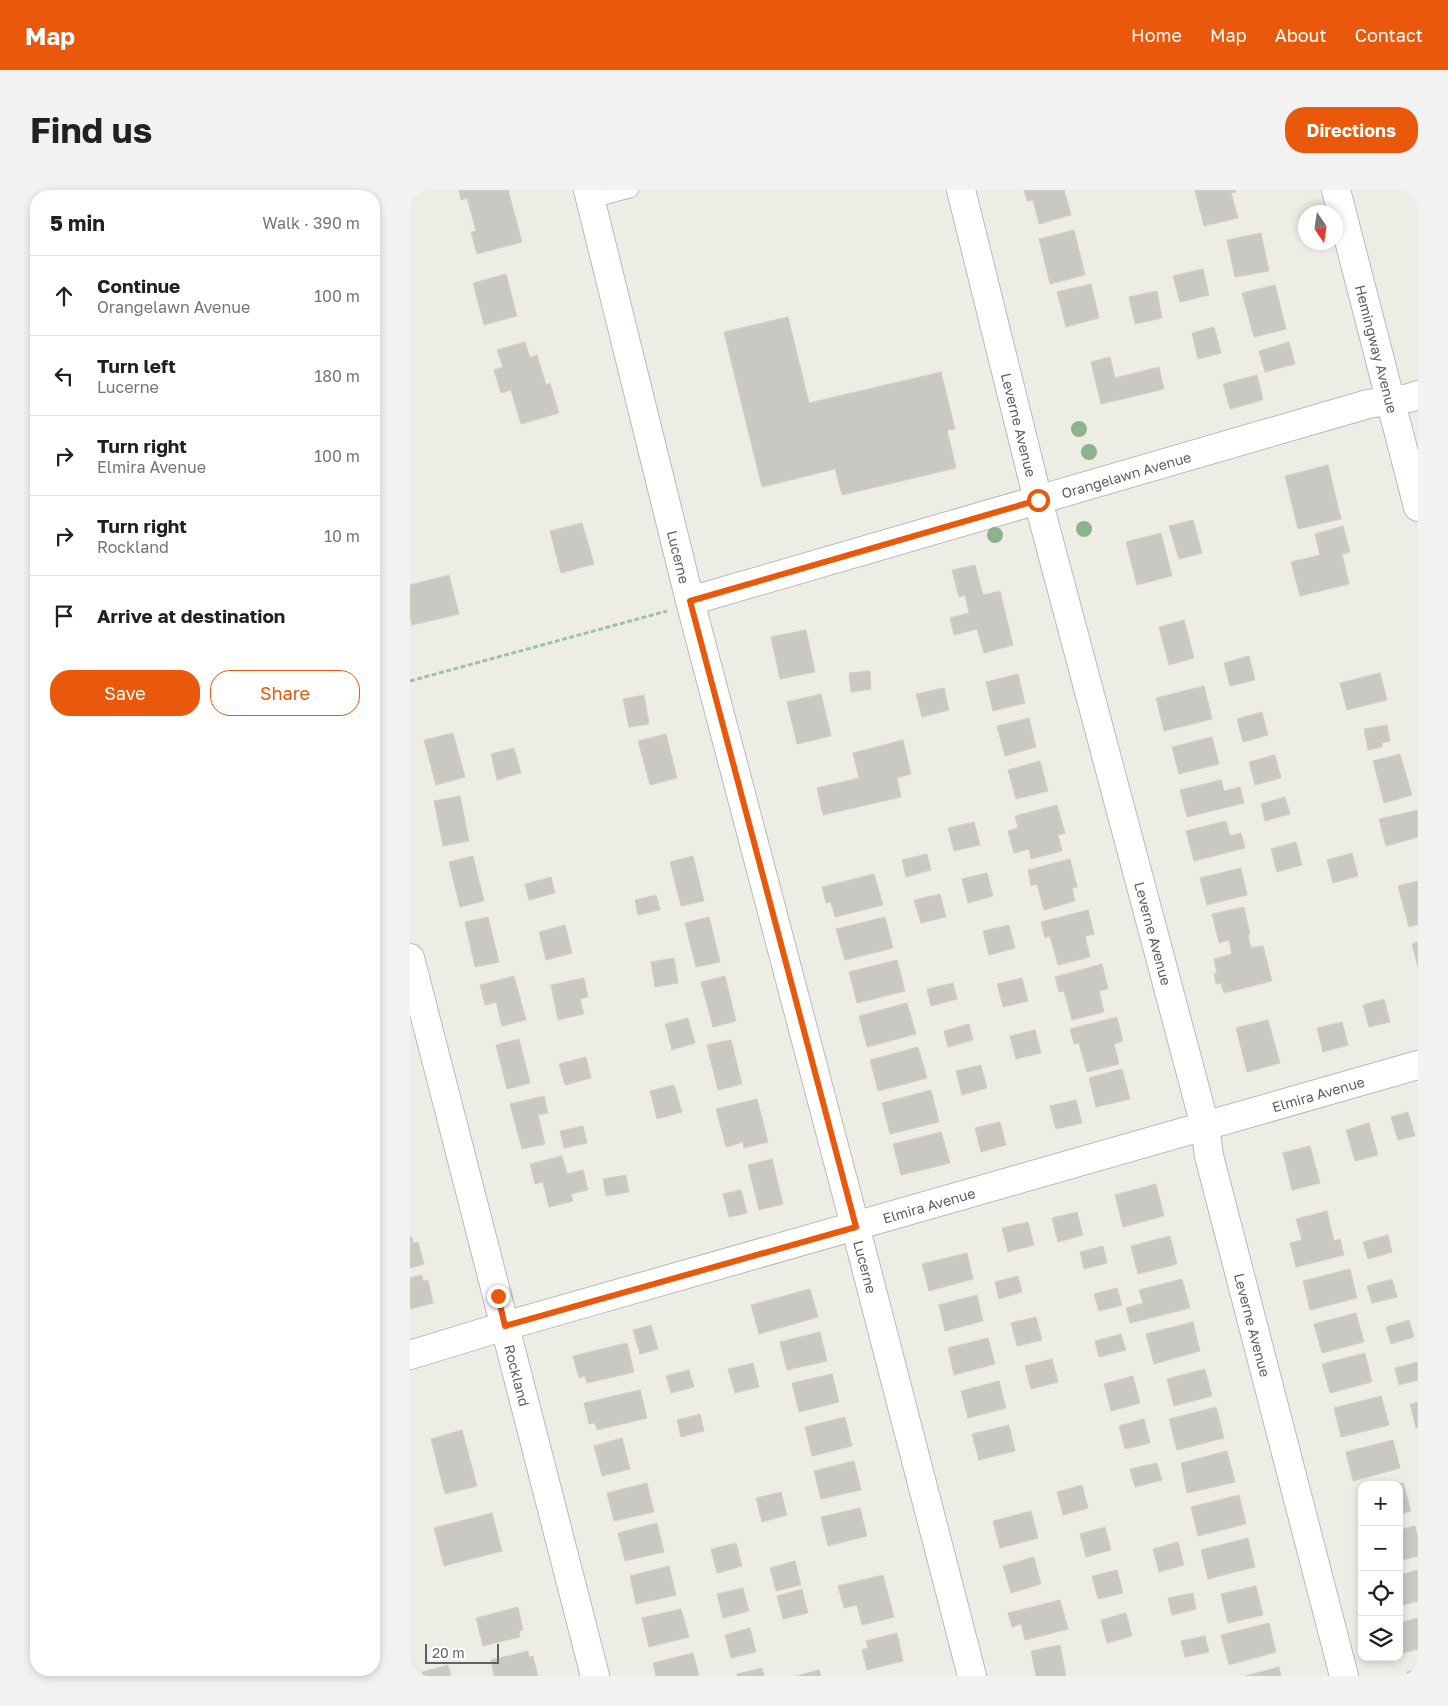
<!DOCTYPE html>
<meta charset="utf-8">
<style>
body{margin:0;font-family:"Golos Text",sans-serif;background:#f2f2f2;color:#202124}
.controls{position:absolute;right:15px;bottom:15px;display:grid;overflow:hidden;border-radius:10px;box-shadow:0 2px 8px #0003}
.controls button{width:45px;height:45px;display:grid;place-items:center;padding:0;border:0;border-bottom:1px solid #e0e0e0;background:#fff;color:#202124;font:25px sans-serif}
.compass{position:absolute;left:888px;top:15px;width:45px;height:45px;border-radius:50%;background:#fff;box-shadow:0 2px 8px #0003;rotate:167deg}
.scale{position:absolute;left:15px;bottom:12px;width:74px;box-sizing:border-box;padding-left:5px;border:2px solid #5d6064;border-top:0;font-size:14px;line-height:18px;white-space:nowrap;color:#5d6064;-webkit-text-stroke:4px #fff;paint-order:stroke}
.stop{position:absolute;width:15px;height:15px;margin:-11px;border:4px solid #ea580c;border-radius:50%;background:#fff}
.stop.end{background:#ea580c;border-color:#fff;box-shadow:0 1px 5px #0008}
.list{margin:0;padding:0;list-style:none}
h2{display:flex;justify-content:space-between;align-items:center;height:65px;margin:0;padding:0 20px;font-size:21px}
h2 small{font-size:16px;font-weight:400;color:#757577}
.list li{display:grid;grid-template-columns:32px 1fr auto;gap:15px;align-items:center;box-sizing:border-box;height:80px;padding:0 20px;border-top:1px solid #e0e0e0}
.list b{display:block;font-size:19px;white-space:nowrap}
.list p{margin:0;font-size:16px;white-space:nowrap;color:#757577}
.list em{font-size:16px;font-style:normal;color:#757577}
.actions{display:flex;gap:10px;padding:15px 20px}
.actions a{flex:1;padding:11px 0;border:1px solid #ea580c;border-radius:20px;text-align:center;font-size:18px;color:#ea580c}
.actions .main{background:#ea580c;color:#fff}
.icon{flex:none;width:28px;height:28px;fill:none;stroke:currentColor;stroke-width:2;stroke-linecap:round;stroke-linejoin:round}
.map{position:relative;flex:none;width:1008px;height:1486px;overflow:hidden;border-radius:20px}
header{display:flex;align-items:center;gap:30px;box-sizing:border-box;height:70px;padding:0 25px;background:#ea580c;color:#fff}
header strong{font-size:24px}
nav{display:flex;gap:28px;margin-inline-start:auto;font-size:18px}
.intro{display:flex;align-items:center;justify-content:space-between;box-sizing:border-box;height:120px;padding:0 30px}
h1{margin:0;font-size:35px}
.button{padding:12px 22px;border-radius:20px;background:#ea580c;color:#fff;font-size:18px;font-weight:700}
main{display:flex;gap:30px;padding:0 30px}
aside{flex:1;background:#fff;border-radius:20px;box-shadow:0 2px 8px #0003}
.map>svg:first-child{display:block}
.building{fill:#cac8c2;stroke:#d2cfc4}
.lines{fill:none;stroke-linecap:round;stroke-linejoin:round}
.lane-casing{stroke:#b7babe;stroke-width:16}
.street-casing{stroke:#b7babe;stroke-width:30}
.path{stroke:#9cc2a9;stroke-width:3;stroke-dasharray:5 2.5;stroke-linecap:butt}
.lane{stroke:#fff;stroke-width:14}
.street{stroke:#fff;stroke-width:28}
.tree{fill:#8cb38c}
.route{stroke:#ea580c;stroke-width:6}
.labels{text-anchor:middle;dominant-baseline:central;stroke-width:5;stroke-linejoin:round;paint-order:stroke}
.street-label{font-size:14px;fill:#5d6064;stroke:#fff}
</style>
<header>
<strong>Map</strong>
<nav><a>Home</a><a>Map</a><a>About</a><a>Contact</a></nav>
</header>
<div class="intro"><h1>Find us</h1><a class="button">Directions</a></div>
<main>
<aside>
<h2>5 min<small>Walk · 390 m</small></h2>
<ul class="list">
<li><svg class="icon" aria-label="ahead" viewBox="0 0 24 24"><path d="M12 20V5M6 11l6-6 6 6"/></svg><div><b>Continue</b><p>Orangelawn Avenue</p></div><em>100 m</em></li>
<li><svg class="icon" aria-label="left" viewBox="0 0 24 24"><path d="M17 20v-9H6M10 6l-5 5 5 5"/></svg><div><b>Turn left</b><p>Lucerne</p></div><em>180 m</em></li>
<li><svg class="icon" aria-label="right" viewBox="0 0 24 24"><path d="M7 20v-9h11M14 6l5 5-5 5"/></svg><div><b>Turn right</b><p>Elmira Avenue</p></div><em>100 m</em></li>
<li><svg class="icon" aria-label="right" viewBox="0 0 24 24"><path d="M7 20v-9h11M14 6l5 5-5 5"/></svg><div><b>Turn right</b><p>Rockland</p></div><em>10 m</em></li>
<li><svg class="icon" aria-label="arrive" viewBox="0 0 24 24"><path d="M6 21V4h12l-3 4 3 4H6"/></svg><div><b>Arrive at destination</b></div></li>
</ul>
<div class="actions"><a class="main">Save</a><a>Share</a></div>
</aside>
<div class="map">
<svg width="1008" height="1486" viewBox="0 0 1008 1486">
<rect width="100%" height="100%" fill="#eeede5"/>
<g class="building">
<path d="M49,0H98L112,52L67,64L61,42L66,41L57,8L51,10Z"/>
<path d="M614,0H654L661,25L629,34L623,10L617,11Z"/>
<path d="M785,0H826V2L821,3L828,28L794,36Z"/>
<path d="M664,40L675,85L640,94L629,49Z"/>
<path d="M851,43L859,81L825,87L817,50Z"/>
<path d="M793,79L799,105L770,112L763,86Z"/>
<path d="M96,84L107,126L74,135L63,93Z"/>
<path d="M681,94L689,128L656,137L647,102Z"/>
<path d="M865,95L876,139L844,147L832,103Z"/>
<path d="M747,101L752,128L725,134L719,107Z"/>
<path d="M378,127L399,213L531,182L545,239L537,240L546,278L432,305L425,279L352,297L314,142Z"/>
<path d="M804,137L811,163L788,169L782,143Z"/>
<path d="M115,152L120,168L127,165L136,195L140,193L149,223L111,234L101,200L91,203L84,180L93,177L87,160Z"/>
<path d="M879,152L885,174L855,182L849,161Z"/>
<path d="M700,167L705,188L749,177L754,199L691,214L681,172Z"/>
<path d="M847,185L853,210L820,219L813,194Z"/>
<path d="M918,275L931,329L888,339L875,286Z"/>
<path d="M783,330L792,363L769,369L759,336Z"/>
<path d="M172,333L184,374L151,383L140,341Z"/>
<path d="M933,336L940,362L932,364L939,394L890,406L881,372L910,365L905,344Z"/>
<path d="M751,343L762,386L727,395L716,352Z"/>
<path d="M565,375L573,405L590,401L603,455L574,463L567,439L544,445L540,428L559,423L555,405L549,407L542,380Z"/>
<path d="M39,385L49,424L2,435L0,425V395Z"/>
<path d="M774,430L784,468L759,475L749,437Z"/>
<path d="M396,440L405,482L370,489L361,447Z"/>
<path d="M839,466L845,490L820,496L814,473Z"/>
<path d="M460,481L461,499L441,502L439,483Z"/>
<path d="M970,483L977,510L937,520L930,493Z"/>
<path d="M608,484L615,513L583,521L576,492Z"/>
<path d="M794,496L802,529L754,541L746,508Z"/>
<path d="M534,498L539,520L512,527L506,504Z"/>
<path d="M411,504L421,546L387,554L377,512Z"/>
<path d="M234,505L239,534L219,537L213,509Z"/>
<path d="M852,522L858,545L833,552L827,529Z"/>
<path d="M619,528L626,557L595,566L587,536Z"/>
<path d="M977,535L980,551L972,553V557L958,560L954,539Z"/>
<path d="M43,543L55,587L26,595L14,550Z"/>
<path d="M256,544L267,588L240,595L228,551Z"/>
<path d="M802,547L809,574L769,584L762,557Z"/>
<path d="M493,550L501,584L487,588L491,607L413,625L407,598L449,588L443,563Z"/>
<path d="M104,558L111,583L87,590L81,564Z"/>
<path d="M990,564L1002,605L974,613L963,571Z"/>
<path d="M865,565L871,588L845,595L839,572Z"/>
<path d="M630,571L638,601L606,609L598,580Z"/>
<path d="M811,590L814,601L830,597L834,613L777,627L770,600Z"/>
<path d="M50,606L59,651L33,656L24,611Z"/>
<path d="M875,607L880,624L855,631L851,614Z"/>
<path d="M647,615L655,643L648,645L652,661L621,669L619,659L604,663L598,641L608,638L605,626Z"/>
<path d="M1008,620V647L976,656L969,629Z"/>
<path d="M816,631L820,646L831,643L835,658L784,671L776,641Z"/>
<path d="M564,632L570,655L544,661L538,638Z"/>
<path d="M886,652L892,675L867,682L861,659Z"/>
<path d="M942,663L948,686L923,693L917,670Z"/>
<path d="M517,664L521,680L496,687L492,670Z"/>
<path d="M63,666L74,711L50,717L39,672Z"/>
<path d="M283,666L294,711L271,716L260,672Z"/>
<path d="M660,669L667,697L662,698L665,711L634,720L627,694L621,696L618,680Z"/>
<path d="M831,678L837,705L797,715L790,688Z"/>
<path d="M577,683L583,706L558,713L552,689Z"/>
<path d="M464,684L473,715L425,727L421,712L416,713L412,697Z"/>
<path d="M141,687L145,703L119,710L115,694Z"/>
<path d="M1008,691V734L999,737L988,696Z"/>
<path d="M530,704L536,727L511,733L504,710Z"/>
<path d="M246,705L250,720L228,725L225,710Z"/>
<path d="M834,717L840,744L838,745L841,758L853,756L862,791L814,803L811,793L806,794L804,783H807L804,769L822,764L819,750L809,753L802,724Z"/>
<path d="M678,720L684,744L675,746L680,767L648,775L640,746L635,748L631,732Z"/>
<path d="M78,727L89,772L65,777L55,732Z"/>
<path d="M299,727L310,772L286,777L275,733Z"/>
<path d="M475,727L483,758L435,770L426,739Z"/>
<path d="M155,735L162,763L136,770L129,742Z"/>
<path d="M599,735L605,758L579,765L573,741Z"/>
<path d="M1008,752V777L1002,754Z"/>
<path d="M264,768L268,793L245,797L241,772Z"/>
<path d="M487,770L495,801L447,813L439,782Z"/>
<path d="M692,774L698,799L689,801L694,822L662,830L654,801L649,802L645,787Z"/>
<path d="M104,786L116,830L92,836L86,812L75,815L70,795Z"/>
<path d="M315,786L326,831L303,837L291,792Z"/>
<path d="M174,788L178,807L170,809L174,824L148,830L141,795Z"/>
<path d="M612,788L618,811L593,817L587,794Z"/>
<path d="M543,793L547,809L521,816L517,799Z"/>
<path d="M974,809L980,832L959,837L953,815Z"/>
<path d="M497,813L506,844L457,857L449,826Z"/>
<path d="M707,827L713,851L704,854L709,874L677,882L669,853L664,854L660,839Z"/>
<path d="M278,828L285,853L262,860L255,834Z"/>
<path d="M858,830L870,873L837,882L826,838Z"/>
<path d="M932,832L938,855L913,862L907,838Z"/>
<path d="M559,834L563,850L538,857L534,841Z"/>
<path d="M625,840L631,863L606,869L600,846Z"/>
<path d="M109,849L120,893L97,899L86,855Z"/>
<path d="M321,850L332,894L308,900L297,855Z"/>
<path d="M508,857L517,888L468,901L460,870Z"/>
<path d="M176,867L181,888L155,895L149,874Z"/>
<path d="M571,875L577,898L552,905L546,881Z"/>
<path d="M712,879L720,909L686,917L679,888Z"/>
<path d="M264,895L272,922L247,929L240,901Z"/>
<path d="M521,900L529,932L480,944L472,913Z"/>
<path d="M134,906L138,923L128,925L135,954L112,959L100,914Z"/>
<path d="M347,909L358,952L334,958L333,952L316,957L306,919Z"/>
<path d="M666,910L672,933L646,939L640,916Z"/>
<path d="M998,922L1005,946L988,950L981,927Z"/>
<path d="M590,932L596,955L571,962L565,938Z"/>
<path d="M959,933L968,965L945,971L936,940Z"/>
<path d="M173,936L177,953L154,958L150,941Z"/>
<path d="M531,942L540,973L491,985L483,954Z"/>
<path d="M900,956L910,993L882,1000L873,963Z"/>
<path d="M152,966L157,984L173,980L178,1000L161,1004L163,1011L139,1017L133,992L125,994L120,974Z"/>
<path d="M362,969L373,1014L349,1020L338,975Z"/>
<path d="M216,985L219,1002L196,1006L193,989Z"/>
<path d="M746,994L754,1026L713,1037L705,1005Z"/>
<path d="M331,1000L337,1023L319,1027L313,1004Z"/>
<path d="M917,1021L924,1051L930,1049L934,1065L886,1077L880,1053L892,1050L886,1029Z"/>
<path d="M667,1022L673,1045L648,1052L642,1028Z"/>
<path d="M618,1032L624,1055L598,1062L592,1038Z"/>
<path d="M978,1045L982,1062L958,1069L953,1052Z"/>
<path d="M760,1046L767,1074L728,1084L721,1056Z"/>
<path d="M0,1047H2L3,1053L8,1052L14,1074L0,1078Z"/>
<path d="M693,1056L697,1073L674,1079L670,1062Z"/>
<path d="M557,1063L563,1089L519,1101L512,1074Z"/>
<path d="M940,1079L947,1108L900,1120L893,1091Z"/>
<path d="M12,1085L13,1091L18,1090L23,1113L0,1119V1088Z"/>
<path d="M608,1086L612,1102L589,1109L585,1092Z"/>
<path d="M772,1089L780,1118L720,1133L716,1118L733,1113L729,1100Z"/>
<path d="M982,1089L987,1107L962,1113L957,1096Z"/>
<path d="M707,1098L712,1115L689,1121L684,1104Z"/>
<path d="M400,1099L408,1127L349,1144L341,1115Z"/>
<path d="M567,1105L573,1131L535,1141L529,1115Z"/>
<path d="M946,1123L954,1152L912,1163L904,1134Z"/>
<path d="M626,1127L632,1150L607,1156L601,1133Z"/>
<path d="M999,1130L1004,1147L981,1154L976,1137Z"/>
<path d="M783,1132L790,1161L744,1174L736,1144Z"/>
<path d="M241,1135L248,1159L230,1164L223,1140Z"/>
<path d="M410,1142L417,1171L377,1180L370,1152Z"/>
<path d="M711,1144L716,1160L689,1167L685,1151Z"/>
<path d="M578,1148L585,1174L544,1185L538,1158Z"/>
<path d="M217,1153L224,1182L177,1193L175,1186L169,1188L163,1166Z"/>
<path d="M955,1163L962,1192L920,1203L912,1174Z"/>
<path d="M642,1169L648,1192L621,1199L615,1176Z"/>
<path d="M1008,1172V1190L989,1195L985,1178Z"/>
<path d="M343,1173L349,1197L325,1203L318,1179Z"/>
<path d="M795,1179L802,1206L764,1216L757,1189Z"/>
<path d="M279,1180L284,1197L261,1203L256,1186Z"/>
<path d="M422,1184L429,1212L389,1222L382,1193Z"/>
<path d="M723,1186L730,1213L701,1221L694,1194Z"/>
<path d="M589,1191L596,1218L558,1228L551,1201Z"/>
<path d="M230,1200L237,1228L187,1240L185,1233L179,1234L174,1213Z"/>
<path d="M971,1206L979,1235L931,1247L924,1218Z"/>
<path d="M1008,1212V1237L1006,1238L1000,1214Z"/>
<path d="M806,1217L814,1248L767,1260L759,1229Z"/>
<path d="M290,1224L294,1241L271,1247L267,1230Z"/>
<path d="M435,1227L442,1256L402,1266L395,1237Z"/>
<path d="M734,1229L740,1253L715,1259L709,1236Z"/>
<path d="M599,1235L605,1261L569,1270L562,1244Z"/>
<path d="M52,1240L67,1296L35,1304L21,1249Z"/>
<path d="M212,1248L220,1279L192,1286L184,1256Z"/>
<path d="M983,1250L990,1278L943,1291L936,1262Z"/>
<path d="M817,1261L825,1292L777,1303L771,1273Z"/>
<path d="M444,1271L451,1300L411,1309L404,1281Z"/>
<path d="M747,1273L752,1290L725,1297L720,1279Z"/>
<path d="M237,1293L244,1322L204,1331L197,1303Z"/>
<path d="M993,1293L1001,1321L989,1324V1295H985Z"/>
<path d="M672,1295L678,1318L653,1325L647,1302Z"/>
<path d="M371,1302L377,1325L352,1332L346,1308Z"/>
<path d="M829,1305L836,1334L788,1346L781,1317Z"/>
<path d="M450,1318L457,1346L418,1356L411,1327Z"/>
<path d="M621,1321L628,1348L590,1358L583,1331Z"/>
<path d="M82,1323L92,1361L34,1376L24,1338Z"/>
<path d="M247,1333L254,1362L215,1371L208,1343Z"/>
<path d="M1005,1336L1008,1348V1366L989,1371V1340Z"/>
<path d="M695,1337L701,1360L676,1367L670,1344Z"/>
<path d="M838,1348L845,1377L798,1389L791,1360Z"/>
<path d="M768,1352L774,1375L749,1382L743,1359Z"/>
<path d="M326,1353L332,1376L307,1383L301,1359Z"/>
<path d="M624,1367L631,1394L601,1403L593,1376Z"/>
<path d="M385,1371L391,1395L366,1401L360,1378Z"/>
<path d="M259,1376L266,1405L226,1414L220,1386Z"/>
<path d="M707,1380L713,1403L688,1409L682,1386Z"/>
<path d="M1008,1380V1411L989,1416V1385Z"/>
<path d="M473,1385L484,1427L452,1435L447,1415L434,1418L428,1396Z"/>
<path d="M846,1396L853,1425L818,1433L811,1404Z"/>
<path d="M333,1398L339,1421L313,1428L307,1404Z"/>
<path d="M392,1399L398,1423L373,1429L367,1406Z"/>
<path d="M783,1403L786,1419L762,1425L758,1408Z"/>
<path d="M650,1410L658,1439L615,1450L611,1434L602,1437L598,1423Z"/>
<path d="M108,1417L113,1440L109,1441L110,1447L73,1456L66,1428Z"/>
<path d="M271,1419L279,1447L239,1457L232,1428Z"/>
<path d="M716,1423L722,1446L697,1453L691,1430Z"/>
<path d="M1008,1428V1459L989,1464V1433Z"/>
<path d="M859,1433L866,1462L819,1475L811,1445Z"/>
<path d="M340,1438L346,1462L321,1468L315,1445Z"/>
<path d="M487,1443L493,1471L457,1480L452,1460L458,1458L456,1451Z"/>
<path d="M795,1446L799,1462L775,1467L771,1451Z"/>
<path d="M650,1455L656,1486H626L621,1461Z"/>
<path d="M118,1461L119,1467L123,1466L128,1486H84L81,1470Z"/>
<path d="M283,1463L289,1486H246L243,1473Z"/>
<path d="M38,1475L41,1486H13L12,1482Z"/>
<path d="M869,1477L871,1486H835Z"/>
<path d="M352,1478L354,1486H327V1484Z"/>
<path d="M1008,1479V1486H997V1482Z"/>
<path d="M409,1480L411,1486H386Z"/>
</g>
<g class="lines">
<g class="lane-casing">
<path id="lane" d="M181,11L221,0"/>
</g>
<g class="street-casing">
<g id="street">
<path id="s1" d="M178,0L280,411L453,1066L562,1486"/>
<path id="s2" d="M551,0L628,310L795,936L799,966L934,1486"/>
<path id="s3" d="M926,0L1008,317"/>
<path id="s4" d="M280,411L934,221L958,214L999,208L1008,205"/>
<path id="s5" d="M0,768L185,1486"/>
<path id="s6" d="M0,1165L95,1136L1008,875"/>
</g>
</g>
<path class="path" d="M0,491L257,421"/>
<use href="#lane" class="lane"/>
<use href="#street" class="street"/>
</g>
<g class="tree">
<circle cx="669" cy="239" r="8"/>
<circle cx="679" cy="262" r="8"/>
<circle cx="674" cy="339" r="8"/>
<circle cx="585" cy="345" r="8"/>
</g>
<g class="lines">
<path class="route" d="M88,1106L95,1136L446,1037L280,411L628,310"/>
</g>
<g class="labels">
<g class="street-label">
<text stroke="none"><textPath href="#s3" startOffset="164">Hemingway Avenue</textPath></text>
<text stroke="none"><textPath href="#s2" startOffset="242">Leverne Avenue</textPath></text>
<text stroke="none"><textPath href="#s4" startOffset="454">Orangelawn Avenue</textPath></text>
<text stroke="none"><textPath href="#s1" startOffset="378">Lucerne</textPath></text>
<text stroke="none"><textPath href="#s2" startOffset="768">Leverne Avenue</textPath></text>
<text stroke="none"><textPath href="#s6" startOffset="945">Elmira Avenue</textPath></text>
<text stroke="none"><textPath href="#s6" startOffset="540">Elmira Avenue</textPath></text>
<text stroke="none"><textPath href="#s1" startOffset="1112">Lucerne</textPath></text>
<text stroke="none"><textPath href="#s2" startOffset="1172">Leverne Avenue</textPath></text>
<text stroke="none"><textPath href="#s5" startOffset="431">Rockland</textPath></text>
</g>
</g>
</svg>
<div class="controls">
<button>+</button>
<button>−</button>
<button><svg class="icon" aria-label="locate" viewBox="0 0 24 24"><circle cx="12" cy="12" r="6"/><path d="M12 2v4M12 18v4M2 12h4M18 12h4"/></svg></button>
<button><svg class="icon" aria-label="layers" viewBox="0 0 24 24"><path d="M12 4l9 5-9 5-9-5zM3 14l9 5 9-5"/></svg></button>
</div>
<svg class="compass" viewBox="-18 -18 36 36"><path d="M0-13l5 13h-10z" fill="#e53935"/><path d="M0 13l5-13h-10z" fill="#757577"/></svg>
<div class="scale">20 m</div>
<div class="stop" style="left:628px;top:310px"></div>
<div class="stop end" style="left:88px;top:1106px"></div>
</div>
</main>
